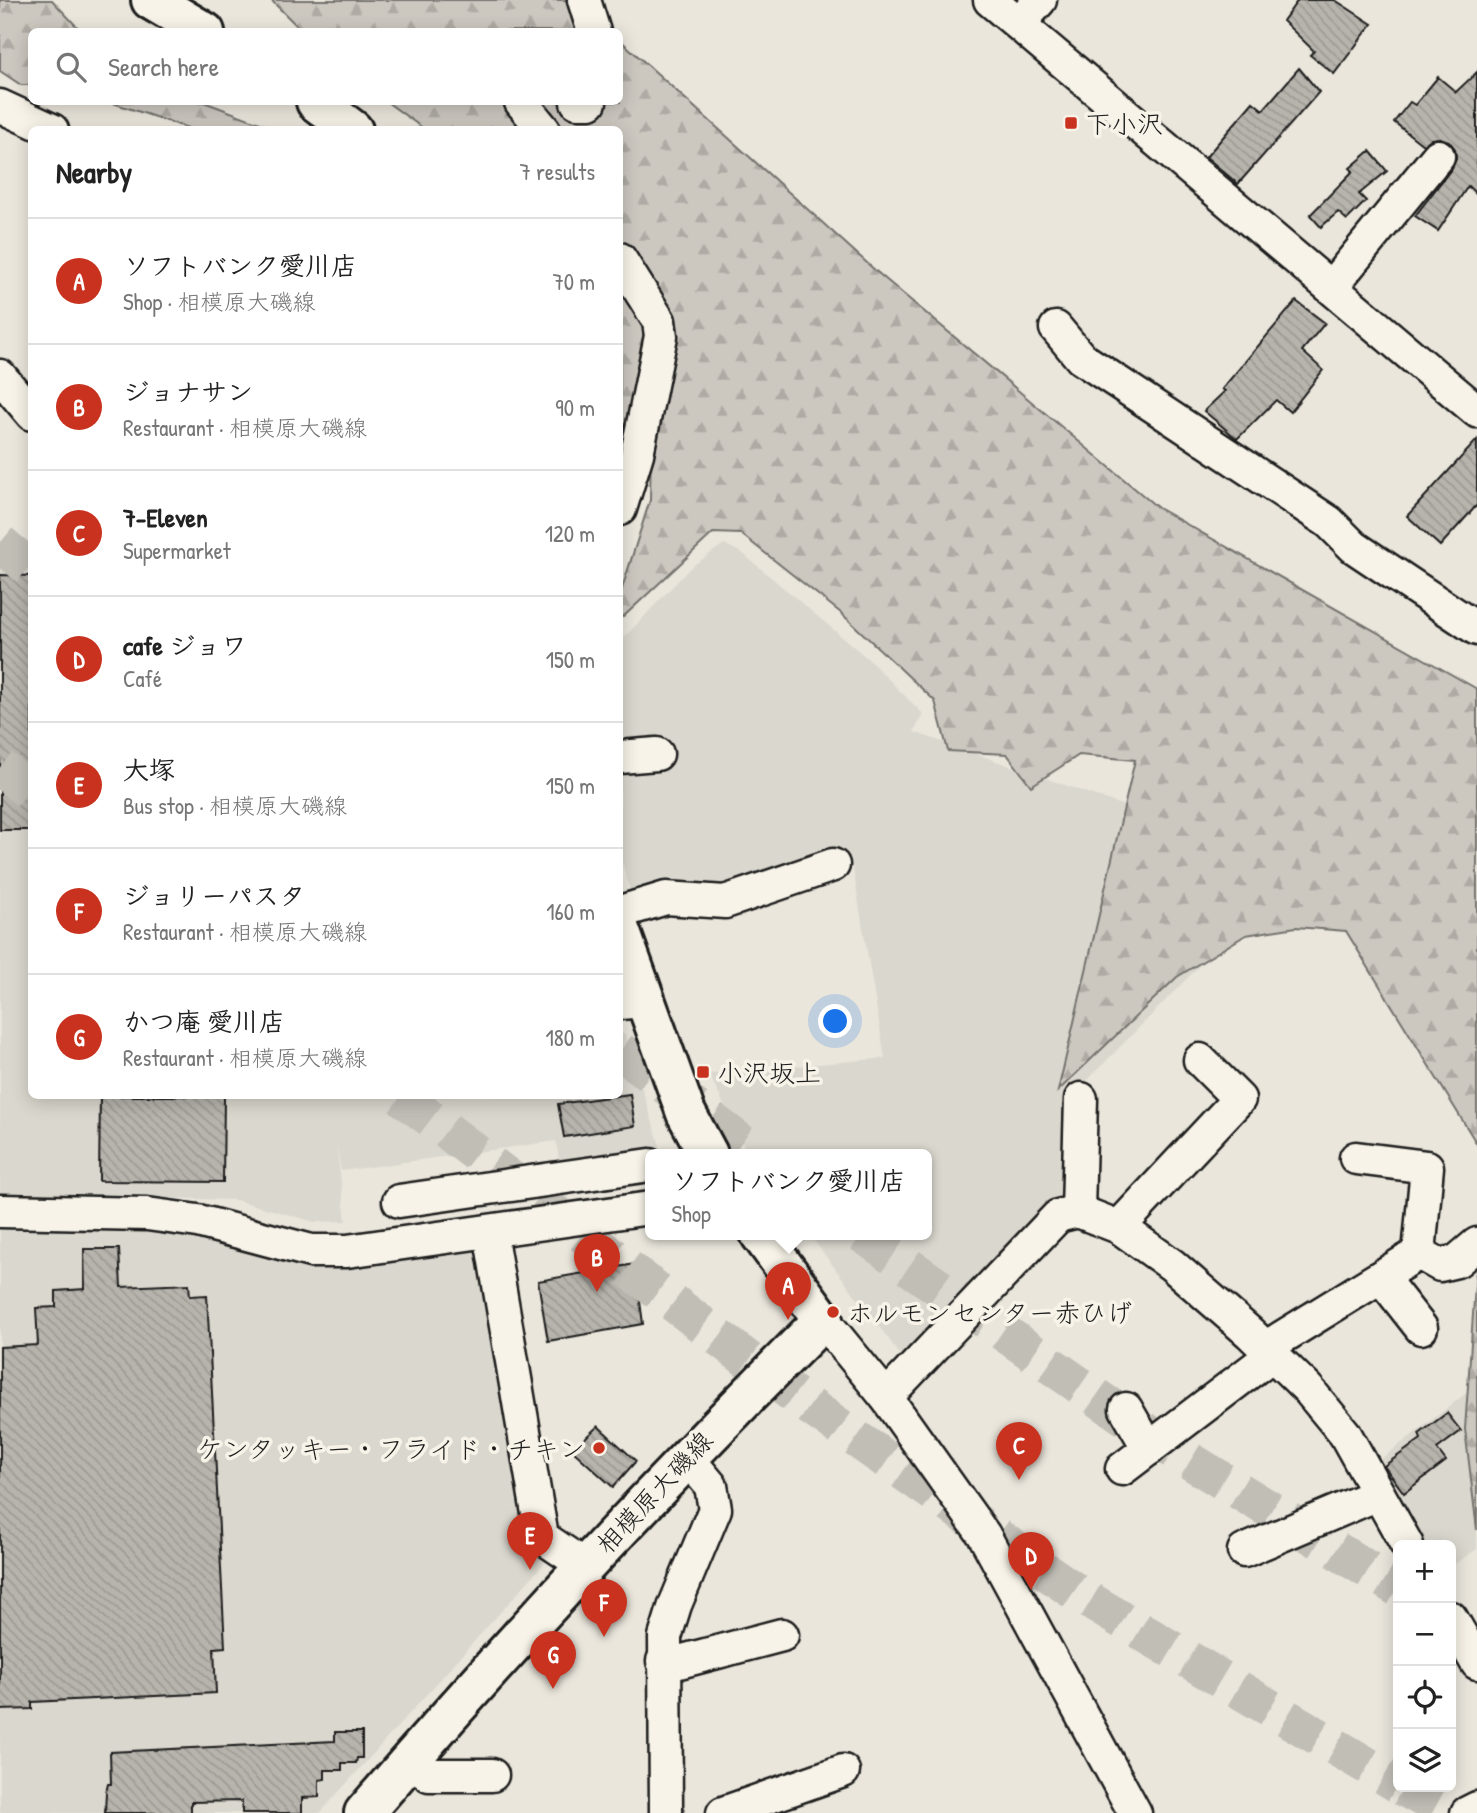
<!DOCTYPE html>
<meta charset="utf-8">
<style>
body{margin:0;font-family:"Patrick Hand","Klee One",sans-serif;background:#f6f6f6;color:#222}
.controls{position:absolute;right:21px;bottom:21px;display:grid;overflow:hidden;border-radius:10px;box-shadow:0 4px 18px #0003}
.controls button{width:63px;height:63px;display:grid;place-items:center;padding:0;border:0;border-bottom:2px solid #e0e0e0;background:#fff;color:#222;font:35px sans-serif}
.you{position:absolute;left:836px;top:1022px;width:24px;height:24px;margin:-18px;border:5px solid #fff;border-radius:50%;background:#1a73e8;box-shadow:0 0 0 10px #1a73e833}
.badge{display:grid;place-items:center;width:46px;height:46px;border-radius:50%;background:#c8321e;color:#fff;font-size:23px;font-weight:700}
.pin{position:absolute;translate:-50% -58px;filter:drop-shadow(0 2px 4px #0008)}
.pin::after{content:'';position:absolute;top:37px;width:24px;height:21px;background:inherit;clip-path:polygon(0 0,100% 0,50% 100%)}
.popup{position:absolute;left:645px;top:1149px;width:287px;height:91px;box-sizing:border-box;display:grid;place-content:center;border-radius:10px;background:#fff;filter:drop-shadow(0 2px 5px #0005);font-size:23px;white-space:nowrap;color:#767676}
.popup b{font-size:26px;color:#222}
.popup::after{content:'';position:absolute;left:50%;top:100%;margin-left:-14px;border:14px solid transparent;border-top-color:#fff}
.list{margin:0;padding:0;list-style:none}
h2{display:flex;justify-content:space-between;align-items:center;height:91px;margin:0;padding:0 28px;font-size:30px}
h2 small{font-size:23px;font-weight:400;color:#767676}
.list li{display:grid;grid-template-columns:46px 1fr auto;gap:21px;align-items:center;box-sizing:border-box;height:126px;padding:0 28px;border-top:2px solid #e0e0e0}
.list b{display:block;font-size:26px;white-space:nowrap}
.list p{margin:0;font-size:23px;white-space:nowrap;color:#767676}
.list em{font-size:23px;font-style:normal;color:#767676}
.icon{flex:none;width:38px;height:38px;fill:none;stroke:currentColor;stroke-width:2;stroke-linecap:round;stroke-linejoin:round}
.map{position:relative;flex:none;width:1477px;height:1813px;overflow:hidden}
.search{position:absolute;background:#fff;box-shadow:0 4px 18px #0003;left:28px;top:28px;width:595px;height:77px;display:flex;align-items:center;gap:18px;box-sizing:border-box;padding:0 24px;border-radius:10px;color:#767676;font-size:26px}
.panel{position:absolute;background:#fff;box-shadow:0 4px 18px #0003;left:28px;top:126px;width:595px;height:973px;border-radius:10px}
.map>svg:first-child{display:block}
.built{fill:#dad7ce}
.forest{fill:url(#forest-firs);stroke:#74726e;stroke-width:2}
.building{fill:url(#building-back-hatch);stroke:#1c1c1c;stroke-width:2}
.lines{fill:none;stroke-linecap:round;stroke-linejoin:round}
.highway-tunnel{stroke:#c1beb6;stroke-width:38;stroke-dasharray:38 19;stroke-linecap:butt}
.minor-casing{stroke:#1c1c1c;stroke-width:37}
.major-casing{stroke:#1c1c1c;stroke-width:44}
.minor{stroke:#f7f3e8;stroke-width:32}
.major{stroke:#f7f3e8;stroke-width:38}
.poi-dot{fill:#c8321e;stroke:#f7f3e8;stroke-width:2.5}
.labels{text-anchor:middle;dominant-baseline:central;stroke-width:7;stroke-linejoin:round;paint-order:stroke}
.poi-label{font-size:26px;fill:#1c1c1c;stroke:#f7f3e8;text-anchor:start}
.street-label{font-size:26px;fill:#1c1c1c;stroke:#f7f3e8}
</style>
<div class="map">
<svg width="1477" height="1813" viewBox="0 0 1477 1813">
<defs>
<pattern id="forest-firs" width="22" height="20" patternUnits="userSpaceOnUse" patternTransform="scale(1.75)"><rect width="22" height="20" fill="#ccc8c0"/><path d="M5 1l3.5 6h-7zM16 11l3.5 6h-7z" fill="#afaba4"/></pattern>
<pattern id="building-back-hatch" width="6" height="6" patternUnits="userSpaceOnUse" patternTransform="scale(1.75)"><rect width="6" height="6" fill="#b6b4ac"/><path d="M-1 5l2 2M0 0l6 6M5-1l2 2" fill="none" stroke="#9c9a93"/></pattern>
</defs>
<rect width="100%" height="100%" fill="#eae6dc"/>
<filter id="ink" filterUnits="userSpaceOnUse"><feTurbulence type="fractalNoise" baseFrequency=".0143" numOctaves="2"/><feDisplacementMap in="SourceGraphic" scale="14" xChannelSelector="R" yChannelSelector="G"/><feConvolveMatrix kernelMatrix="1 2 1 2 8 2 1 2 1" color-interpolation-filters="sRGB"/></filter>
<g filter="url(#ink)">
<g class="built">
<path d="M724,544L742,553L866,657L923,714L914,732L1147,814L1258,906L1074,1094L1072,1193L905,1361L809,1234H926V1154H748L709,1074L885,1058L851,857L845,858L842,851L726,892L631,893L620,856V642L691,567Z"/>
<path d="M0,555L31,556L32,1096H620V1034H625L660,1146L659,1154L561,1173L556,1141L341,1171L336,1143L346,1221L315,1222L236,1200L0,1194Z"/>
<path d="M0,1226L121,1228L197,1235L311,1266L482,1246L530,1557H550L320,1813H0Z"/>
<path d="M1477,1385V1549L1451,1567V1545H1419L1372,1466Z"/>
</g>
<g class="forest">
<path d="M0,0H52L81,31L32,32L31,85H21L0,71Z"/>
<path d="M271,0H576L611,31H302Z"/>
<path d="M620,40L877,272L1158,508L1477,689V1144L1346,931L1296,927L1246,935L1177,977L1058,1091L1135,760L1079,755L1031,786L1007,754L948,751L935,701L841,613L741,534L713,533L623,617L620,614V595L650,500L651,445L620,438V130L424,129L387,102H620Z"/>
<path d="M110,102H204L276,129H191Z"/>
<path d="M1477,1257V1530L1465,1429Z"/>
</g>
<g class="building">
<path d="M1298,0H1335L1372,24L1334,74L1310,55L1314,51L1283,21Z"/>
<path d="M1299,68L1319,92L1238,184L1206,157L1253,102L1263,110Z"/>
<path d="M1477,72V195L1468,186L1438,231L1415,216L1452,168L1456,158L1455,149L1449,141L1440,138L1431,139L1423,145L1394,122L1410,102L1415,105L1438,77L1456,92Z"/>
<path d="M1370,151L1387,171L1359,194L1366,201L1347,220L1338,212L1321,227L1310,215L1353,171L1350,168Z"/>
<path d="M1296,301L1325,323L1302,351L1323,370L1290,412L1276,400L1237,439L1204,411L1225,391L1222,389Z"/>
<path d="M1477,440V505L1440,546L1407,516Z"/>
<path d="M0,575L32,576V830H0Z"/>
<path d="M630,1094L635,1126L564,1137L558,1104Z"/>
<path d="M100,1096H224L223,1182L99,1181Z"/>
<path d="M84,1249H119L121,1287L189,1284L190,1296L207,1295L225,1647L214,1648L216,1693L32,1702V1709L0,1710V1347L38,1345L36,1308L56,1307V1291L85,1289Z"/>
<path d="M635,1264L643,1324L548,1341L538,1281Z"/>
<path d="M1447,1413L1461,1431L1437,1449L1446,1461L1404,1493L1384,1466L1421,1439L1419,1434Z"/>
<path d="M598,1426L636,1461L613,1487L572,1450Z"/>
<path d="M335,1732H362V1758H357L356,1763H342V1770H325V1779L319,1780V1797L302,1798V1813H242V1801L191,1802V1813H105L106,1792L108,1784H111L110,1752L335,1741Z"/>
</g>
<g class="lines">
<g class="highway-tunnel">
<path d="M0,543L32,570"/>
<path d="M0,767L32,794"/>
<path d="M620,1051L756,1154"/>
<path d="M401,1096L805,1403L1080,1595L1398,1784"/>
<path d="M862,1234L1174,1451L1398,1588"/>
<path d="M1403,1787L1450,1813"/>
</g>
<g class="minor-casing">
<g id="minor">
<path d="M584,0L594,32"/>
<path d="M990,0L1477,411"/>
<path d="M1019,24L1040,0"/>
<path d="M521,102L544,130"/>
<path d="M577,102H590"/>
<path d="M0,106L52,130"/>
<path d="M620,259L659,321L661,336L637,454L620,509"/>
<path d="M1331,287L1438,156"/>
<path d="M1056,328L1081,358L1329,522L1354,547L1477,629"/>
<path d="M0,376L32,414"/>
<path d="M620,757L657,754"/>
<path d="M620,912L666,898L725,902L833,865"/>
<path d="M620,1003L645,1001"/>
<path d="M399,1201L650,1165"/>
<path d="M0,1211L147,1214L198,1221L311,1251H347L650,1208"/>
<path d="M1078,1211L1081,1099"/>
<path d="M1119,1227L1239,1099L1200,1060"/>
<path d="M490,1232L542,1537L585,1566"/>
<path d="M1419,1253L1440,1265L1457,1261L1477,1244"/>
<path d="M1381,1277L1421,1328"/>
<path d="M823,1320L886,1397L984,1535L1135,1813"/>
<path d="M1265,1348L1419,1253L1427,1167L1356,1158"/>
<path d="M886,1397L1058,1216L1078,1211L1119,1227L1172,1265L1250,1333L1307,1388L1345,1434L1407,1545"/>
<path d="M1126,1409L1149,1449"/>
<path d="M1122,1469L1272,1355"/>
<path d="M1244,1551L1378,1494"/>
<path d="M1451,1618L1477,1663"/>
<path d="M663,1661L679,1662L782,1635"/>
<path d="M411,1759L429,1775H492"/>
<path d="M666,1813L665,1637L675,1605L715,1509L711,1486L686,1456"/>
<path d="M723,1813L843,1771"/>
<path d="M1467,1813L1477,1808"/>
</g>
</g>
<g class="major-casing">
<g id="major">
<path d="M151,0L205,32"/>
<path d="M316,102L353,130"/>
<path d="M620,930L686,1113L708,1154"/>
<path d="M364,1813C511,1642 664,1479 823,1320L760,1234"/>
</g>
</g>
<use href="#minor" class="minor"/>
<use href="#major" class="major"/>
</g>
</g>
<g class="poi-dot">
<rect x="1064" y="116" width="14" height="14" rx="3.5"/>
<rect x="696" y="1065" width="14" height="14" rx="3.5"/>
<circle cx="833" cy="1312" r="7"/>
<circle cx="599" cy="1448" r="7"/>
</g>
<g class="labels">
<g class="poi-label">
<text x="1085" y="123">下小沢</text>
<text x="717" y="1072">小沢坂上</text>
<text x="847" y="1312">ホルモンセンター赤ひげ</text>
<text x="585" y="1448" text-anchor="end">ケンタッキー・フライド・チキン</text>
</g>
<g class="street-label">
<text transform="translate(654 1492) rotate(-47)">相模原大磯線</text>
</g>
</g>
</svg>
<div class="controls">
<button>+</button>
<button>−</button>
<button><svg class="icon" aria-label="locate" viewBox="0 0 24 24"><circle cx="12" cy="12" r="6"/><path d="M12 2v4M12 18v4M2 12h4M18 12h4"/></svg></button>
<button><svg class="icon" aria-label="layers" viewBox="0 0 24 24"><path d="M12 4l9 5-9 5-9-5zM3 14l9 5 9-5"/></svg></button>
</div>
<div class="you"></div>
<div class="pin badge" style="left:788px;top:1320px">A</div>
<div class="popup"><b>ソフトバンク愛川店</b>Shop</div>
<div class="pin badge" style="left:597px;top:1292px">B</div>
<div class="pin badge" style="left:1019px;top:1480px">C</div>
<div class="pin badge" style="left:1031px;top:1590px">D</div>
<div class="pin badge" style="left:530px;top:1570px">E</div>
<div class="pin badge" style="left:604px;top:1637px">F</div>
<div class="pin badge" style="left:553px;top:1689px">G</div>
<div class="search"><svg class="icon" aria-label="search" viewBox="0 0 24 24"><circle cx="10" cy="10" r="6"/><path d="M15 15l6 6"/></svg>Search here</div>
<section class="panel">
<h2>Nearby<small>7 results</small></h2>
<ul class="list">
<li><span class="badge">A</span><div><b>ソフトバンク愛川店</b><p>Shop · 相模原大磯線</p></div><em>70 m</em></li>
<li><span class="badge">B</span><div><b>ジョナサン</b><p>Restaurant · 相模原大磯線</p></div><em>90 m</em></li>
<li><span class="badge">C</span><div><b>7-Eleven</b><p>Supermarket</p></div><em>120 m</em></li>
<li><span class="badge">D</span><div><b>cafe ジョワ</b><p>Café</p></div><em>150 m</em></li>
<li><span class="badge">E</span><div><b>大塚</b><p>Bus stop · 相模原大磯線</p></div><em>150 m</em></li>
<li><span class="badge">F</span><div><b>ジョリーパスタ</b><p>Restaurant · 相模原大磯線</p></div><em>160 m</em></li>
<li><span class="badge">G</span><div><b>かつ庵 愛川店</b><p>Restaurant · 相模原大磯線</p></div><em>180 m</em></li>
</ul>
</section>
</div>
